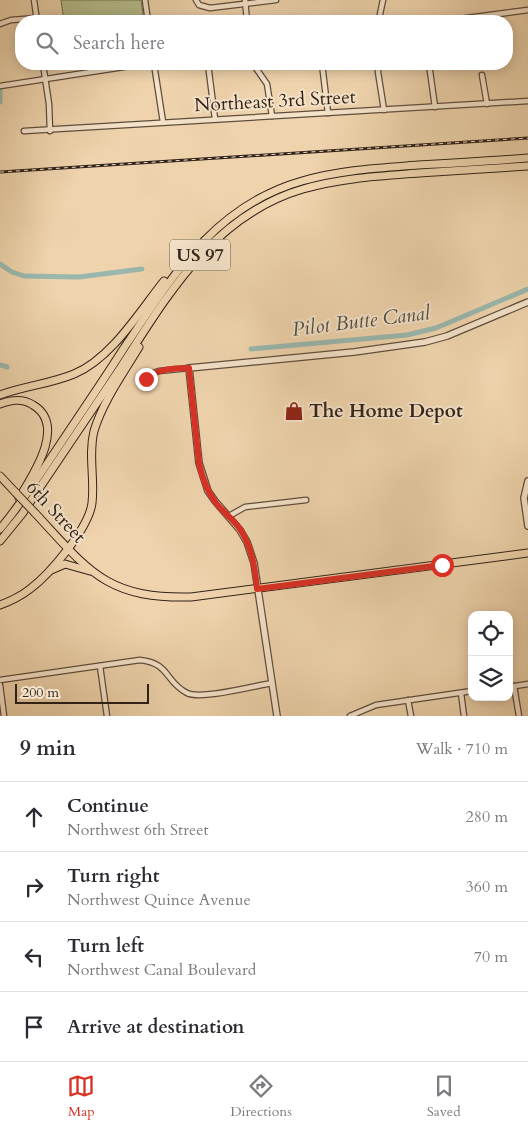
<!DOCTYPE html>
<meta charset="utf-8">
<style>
body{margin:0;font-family:Cardo,serif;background:#f2f2f3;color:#2b2b33}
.controls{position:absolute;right:15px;bottom:15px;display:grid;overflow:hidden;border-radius:10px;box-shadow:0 2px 12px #0003}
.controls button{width:45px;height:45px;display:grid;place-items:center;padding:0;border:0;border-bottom:1px solid #e1e1e2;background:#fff;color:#2b2b33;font:25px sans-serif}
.scale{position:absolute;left:15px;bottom:12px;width:134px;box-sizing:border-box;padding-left:5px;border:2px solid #312218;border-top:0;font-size:14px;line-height:18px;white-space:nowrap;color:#312218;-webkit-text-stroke:4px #f4e2c9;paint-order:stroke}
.stop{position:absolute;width:15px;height:15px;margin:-11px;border:4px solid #d93025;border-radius:50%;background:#fff}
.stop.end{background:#d93025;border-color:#fff;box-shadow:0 1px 5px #0008}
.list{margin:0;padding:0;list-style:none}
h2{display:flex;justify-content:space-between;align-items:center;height:65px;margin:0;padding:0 20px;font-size:21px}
h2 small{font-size:16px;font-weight:400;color:#7c7c81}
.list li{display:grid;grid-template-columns:32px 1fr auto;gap:15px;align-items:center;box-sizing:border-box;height:70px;padding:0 20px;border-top:1px solid #e1e1e2}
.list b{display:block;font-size:19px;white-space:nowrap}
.list p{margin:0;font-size:16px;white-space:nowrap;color:#7c7c81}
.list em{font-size:16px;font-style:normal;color:#7c7c81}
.icon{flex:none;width:28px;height:28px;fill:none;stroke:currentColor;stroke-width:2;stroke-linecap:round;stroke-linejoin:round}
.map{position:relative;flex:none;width:528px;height:716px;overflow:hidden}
.search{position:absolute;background:#fff;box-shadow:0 2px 12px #0003;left:15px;right:15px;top:15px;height:55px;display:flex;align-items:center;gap:12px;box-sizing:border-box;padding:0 18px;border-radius:20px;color:#7c7c81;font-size:19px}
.sheet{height:345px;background:#fff}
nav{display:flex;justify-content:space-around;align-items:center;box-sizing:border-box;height:70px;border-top:1px solid #e1e1e2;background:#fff;font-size:14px;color:#7c7c81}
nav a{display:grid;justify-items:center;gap:2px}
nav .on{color:#d93025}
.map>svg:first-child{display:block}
.green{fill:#b5bd8c;stroke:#737052}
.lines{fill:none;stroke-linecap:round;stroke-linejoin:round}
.canal{stroke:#99b7ad;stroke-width:5}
.minor-casing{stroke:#604e3d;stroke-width:7}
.tertiary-casing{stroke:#604e3d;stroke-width:8}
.primary-casing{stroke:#312218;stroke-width:9}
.trunk-casing{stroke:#312218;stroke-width:9}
.minor{stroke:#f4e2c9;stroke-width:4.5}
.tertiary{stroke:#f4e2c9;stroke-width:5.5}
.primary{stroke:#eed3ac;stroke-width:7}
.trunk{stroke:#eed3ac;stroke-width:7}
.rail-casing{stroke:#312218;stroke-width:3}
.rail{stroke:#f4e2c9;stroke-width:1;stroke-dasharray:4;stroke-linecap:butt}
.primary-bridge-casing{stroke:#312218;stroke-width:9;stroke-linecap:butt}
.primary-bridge{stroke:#eed3ac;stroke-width:7}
.route{stroke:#d93025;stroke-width:6}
.labels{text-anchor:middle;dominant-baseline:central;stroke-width:4;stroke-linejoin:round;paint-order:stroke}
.shield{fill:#f4e2c9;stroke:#6c5c4d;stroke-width:1}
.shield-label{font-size:18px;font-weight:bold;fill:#312218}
.street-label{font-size:19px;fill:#312218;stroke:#f4e2c9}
.poi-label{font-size:19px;font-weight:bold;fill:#312218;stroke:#f4e2c9;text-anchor:start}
.water-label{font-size:20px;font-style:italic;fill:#504f45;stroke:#f4e2c9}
</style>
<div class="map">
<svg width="528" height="716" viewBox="0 0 528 716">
<rect width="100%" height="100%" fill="#eed3ac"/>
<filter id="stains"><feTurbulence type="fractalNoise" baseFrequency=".004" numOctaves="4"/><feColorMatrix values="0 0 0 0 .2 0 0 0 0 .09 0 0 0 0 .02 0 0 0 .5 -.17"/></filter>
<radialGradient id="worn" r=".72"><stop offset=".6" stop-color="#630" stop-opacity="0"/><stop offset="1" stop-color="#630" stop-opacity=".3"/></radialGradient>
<path class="green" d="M61,0H141L144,21H64Z"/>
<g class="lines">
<g class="canal">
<path d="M0,91V102"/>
<path d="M0,264L12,272L24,276L79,277L142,269"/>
<path d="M251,349L407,335L436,328L528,289"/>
<path d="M0,365L7,367"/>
</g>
<g class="minor-casing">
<g id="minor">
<path d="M34,0L37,21"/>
<path d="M145,0L148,21"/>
<path d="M196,0L199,5L210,8L276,0"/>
<path d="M245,0L247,21"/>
<path d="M381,21L380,14L383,0"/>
<path d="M444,21L528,10"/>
<path d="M0,24L11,20L37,18"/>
<path d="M43,64L49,104L50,131"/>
<path d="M154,64L163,122"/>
<path d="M208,64L215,119"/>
<path d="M253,64L267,84L272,116"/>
<path d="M322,64L328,113"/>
<path d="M379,64L378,72L384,110"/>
<path d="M429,64L435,107"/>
<path d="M482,75L487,104"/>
<path d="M0,86L143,64"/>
<path d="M24,131L528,101"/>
<path d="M144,381L153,373L159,371L189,368"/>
<path d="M229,516L245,507L306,500"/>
<path d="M100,666L107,716"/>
<path d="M0,680L140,660C170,663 165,682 187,693C201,700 254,686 272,683"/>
<path d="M0,685L4,716"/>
<path d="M514,686L519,716"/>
<path d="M509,687L528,684"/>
<path d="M461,693L464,716"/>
<path d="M408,700L411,716"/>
<path d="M350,716L376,705L472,691"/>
</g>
</g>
<g class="tertiary-casing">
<g id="tertiary">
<path d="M528,481L524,498L528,526"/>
<path d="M277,716L254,563L247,542L240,530L215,501L208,491L199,463L189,368L354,352L425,342L447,336L528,302"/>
</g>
</g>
<g class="primary-casing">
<g id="primary">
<path d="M0,476L16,493"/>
<path d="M35,513C89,571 106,599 191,597L528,553"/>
</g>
</g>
<g class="trunk-casing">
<g id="trunk">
<path d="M0,395C24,386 50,384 74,374C111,359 140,311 164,281"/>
<path d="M0,404C11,400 22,398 33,405C67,425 33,475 19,498"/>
<path d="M0,529C22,503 40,474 59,446C81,413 103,381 124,348C172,277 214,206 302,181C340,170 379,168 418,165C455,163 491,161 528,158"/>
<path d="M0,541L22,514C54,467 85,420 117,373C166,298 211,216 303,189C341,178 380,176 419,173C455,171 492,168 528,166"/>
<path d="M51,570L65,564L90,571"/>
<path d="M0,605C11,601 21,596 30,589C50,574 89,528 92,503C95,479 88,455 94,431C103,401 123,374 139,347"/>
</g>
</g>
<use href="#minor" class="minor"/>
<use href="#tertiary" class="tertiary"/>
<use href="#primary" class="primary"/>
<use href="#trunk" class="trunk"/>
<g class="rail-casing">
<path id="rail" d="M0,172L528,138"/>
</g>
<use href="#rail" class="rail"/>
<g class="primary-bridge-casing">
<path id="primary-bridge" d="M16,493L35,513"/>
</g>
<use href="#primary-bridge" class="primary-bridge"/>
</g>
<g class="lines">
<path class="route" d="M146,379C158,368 173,369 189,368L199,463C202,477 207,491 216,503C223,512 233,519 240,529C252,547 255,568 257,589L442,565"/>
</g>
<defs>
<g id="shop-bare" transform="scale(1.5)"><path d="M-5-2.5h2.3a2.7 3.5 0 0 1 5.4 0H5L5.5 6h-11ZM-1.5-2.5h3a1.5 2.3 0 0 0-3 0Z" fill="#8f2418" stroke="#f4e2c9" stroke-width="2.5" paint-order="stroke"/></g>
</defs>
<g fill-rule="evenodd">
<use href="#shop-bare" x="294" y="411"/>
</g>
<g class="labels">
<rect class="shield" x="170" y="239.5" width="60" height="31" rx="4"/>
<g class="shield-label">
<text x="200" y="255">US 97</text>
</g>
<g class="street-label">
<text transform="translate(275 101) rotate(-3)">Northeast 3rd Street</text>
<text transform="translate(56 512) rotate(47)">6th Street</text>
</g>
<g class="poi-label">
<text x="309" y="411">The Home Depot</text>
</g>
<g class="water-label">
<text transform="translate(361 321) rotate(-7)">Pilot Butte Canal</text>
</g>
</g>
<rect width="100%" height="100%" filter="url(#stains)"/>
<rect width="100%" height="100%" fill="url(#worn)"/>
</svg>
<div class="controls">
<button><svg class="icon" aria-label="locate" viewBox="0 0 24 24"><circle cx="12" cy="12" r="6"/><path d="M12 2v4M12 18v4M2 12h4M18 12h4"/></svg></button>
<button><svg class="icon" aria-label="layers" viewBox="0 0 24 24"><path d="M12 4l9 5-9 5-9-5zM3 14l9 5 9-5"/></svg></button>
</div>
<div class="scale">200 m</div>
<div class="stop" style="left:442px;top:565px"></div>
<div class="stop end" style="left:146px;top:379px"></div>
<div class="search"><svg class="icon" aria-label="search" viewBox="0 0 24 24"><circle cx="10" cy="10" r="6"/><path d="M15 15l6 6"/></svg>Search here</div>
</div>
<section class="sheet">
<h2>9 min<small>Walk · 710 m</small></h2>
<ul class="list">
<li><svg class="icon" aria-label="ahead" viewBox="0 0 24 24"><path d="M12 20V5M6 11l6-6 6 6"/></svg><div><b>Continue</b><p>Northwest 6th Street</p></div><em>280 m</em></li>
<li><svg class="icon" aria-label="right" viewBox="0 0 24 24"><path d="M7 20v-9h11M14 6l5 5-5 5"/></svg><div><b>Turn right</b><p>Northwest Quince Avenue</p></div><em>360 m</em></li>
<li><svg class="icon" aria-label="left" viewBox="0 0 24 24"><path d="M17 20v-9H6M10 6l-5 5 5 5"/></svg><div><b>Turn left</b><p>Northwest Canal Boulevard</p></div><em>70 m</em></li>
<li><svg class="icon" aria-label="arrive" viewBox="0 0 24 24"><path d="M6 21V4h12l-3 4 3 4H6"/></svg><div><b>Arrive at destination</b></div></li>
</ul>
</section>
<nav>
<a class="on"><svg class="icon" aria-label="map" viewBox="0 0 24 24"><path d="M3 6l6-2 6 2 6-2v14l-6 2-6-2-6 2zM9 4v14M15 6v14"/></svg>Map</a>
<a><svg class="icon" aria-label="directions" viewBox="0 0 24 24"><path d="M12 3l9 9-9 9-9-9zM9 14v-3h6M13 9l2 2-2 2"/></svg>Directions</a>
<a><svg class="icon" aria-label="saved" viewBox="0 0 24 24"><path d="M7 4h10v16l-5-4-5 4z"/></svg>Saved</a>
</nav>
